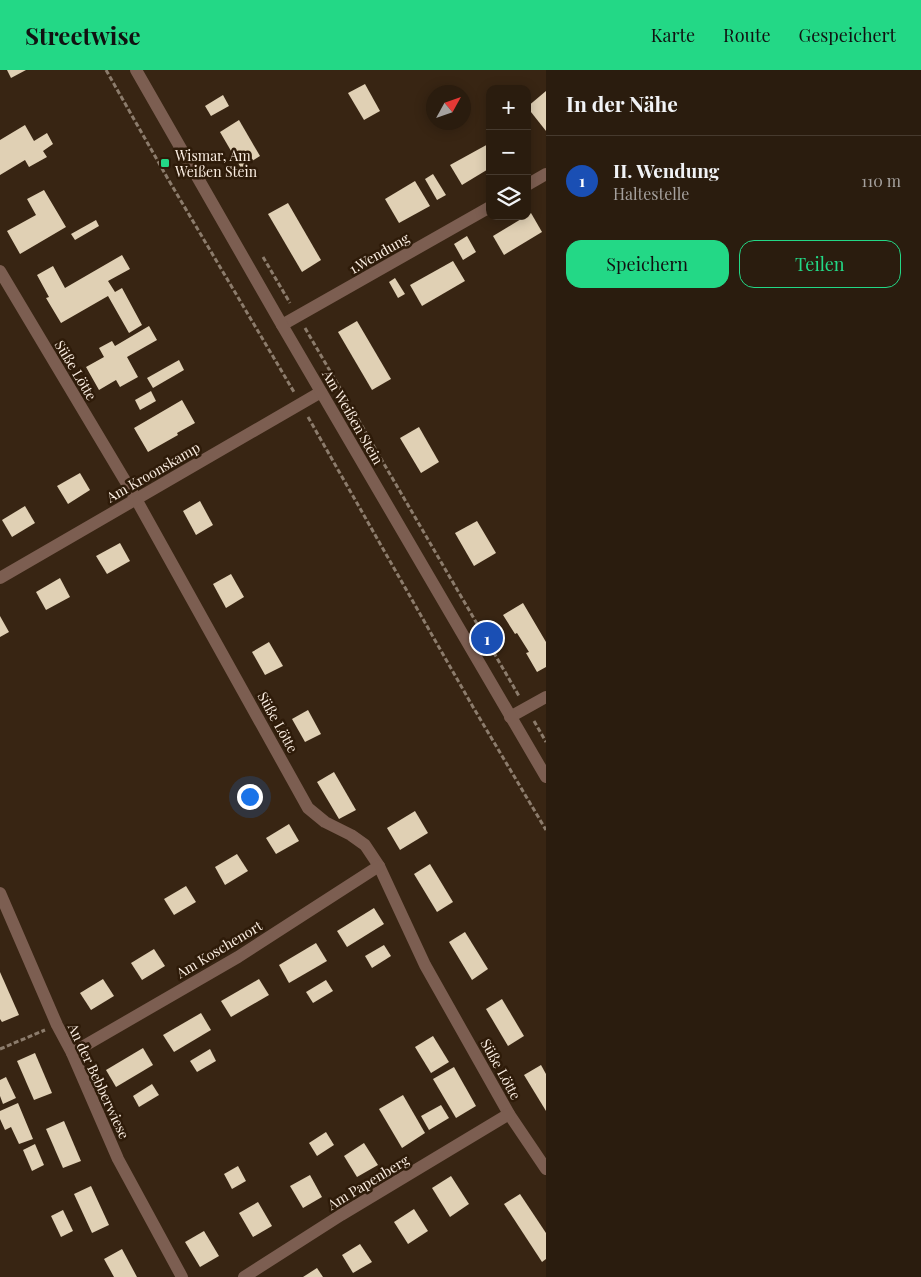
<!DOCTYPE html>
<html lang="de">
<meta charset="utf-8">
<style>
body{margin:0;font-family:"Playfair Display",serif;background:#36291c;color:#f1f3f6}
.controls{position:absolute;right:15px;top:15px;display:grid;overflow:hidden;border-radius:10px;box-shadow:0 2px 12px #0003}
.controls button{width:45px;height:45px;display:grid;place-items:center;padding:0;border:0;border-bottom:1px solid #463a2e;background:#2a1c0e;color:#f1f3f6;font:25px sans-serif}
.compass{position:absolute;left:426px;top:15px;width:45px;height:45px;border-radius:50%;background:#2a1c0e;box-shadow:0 2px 12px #0003;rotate:50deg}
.you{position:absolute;left:249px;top:726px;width:18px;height:18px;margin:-12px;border:4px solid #fff;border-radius:50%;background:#1a73e8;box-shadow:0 0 0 8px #1a73e833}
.badge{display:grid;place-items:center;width:32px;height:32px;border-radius:50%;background:#23d886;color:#fff;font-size:16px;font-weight:700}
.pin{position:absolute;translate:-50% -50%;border:2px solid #fff;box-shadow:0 1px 5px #0006}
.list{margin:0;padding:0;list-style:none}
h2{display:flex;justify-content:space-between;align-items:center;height:65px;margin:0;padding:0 20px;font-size:21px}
h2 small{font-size:16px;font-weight:400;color:#a5a19e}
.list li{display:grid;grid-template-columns:32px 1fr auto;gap:15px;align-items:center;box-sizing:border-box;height:90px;padding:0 20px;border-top:1px solid #463a2e}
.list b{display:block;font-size:19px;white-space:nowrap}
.list p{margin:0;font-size:16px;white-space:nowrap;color:#a5a19e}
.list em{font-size:16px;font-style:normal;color:#a5a19e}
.actions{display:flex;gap:10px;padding:15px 20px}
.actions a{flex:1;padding:11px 0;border:1px solid #23d886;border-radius:15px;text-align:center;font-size:18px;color:#23d886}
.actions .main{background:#23d886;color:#111}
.icon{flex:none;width:28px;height:28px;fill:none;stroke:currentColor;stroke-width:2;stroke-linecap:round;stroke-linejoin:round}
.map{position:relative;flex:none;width:546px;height:1207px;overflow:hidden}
header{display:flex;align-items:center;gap:30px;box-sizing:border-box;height:70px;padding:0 25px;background:#23d886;color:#111}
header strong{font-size:24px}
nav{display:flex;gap:28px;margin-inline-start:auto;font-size:18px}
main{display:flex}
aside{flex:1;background:#2a1c0e}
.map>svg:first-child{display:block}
.building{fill:#e0d0b4}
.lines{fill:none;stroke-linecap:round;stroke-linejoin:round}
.path{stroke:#8c7c6c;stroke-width:3;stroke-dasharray:5 2.5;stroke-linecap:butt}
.minor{stroke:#7c5e51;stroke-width:12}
.tertiary{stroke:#7c5e51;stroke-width:12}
.poi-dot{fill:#23d886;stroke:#2e1b09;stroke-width:2}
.labels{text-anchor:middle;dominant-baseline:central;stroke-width:5;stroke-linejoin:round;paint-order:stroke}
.poi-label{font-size:14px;fill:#faede1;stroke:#2e1b09;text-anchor:start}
.street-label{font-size:14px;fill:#faede1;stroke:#2e1b09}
</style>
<header>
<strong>Streetwise</strong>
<nav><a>Karte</a><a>Route</a><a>Gespeichert</a></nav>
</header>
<main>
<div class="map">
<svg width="546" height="1207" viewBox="0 0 546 1207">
<rect width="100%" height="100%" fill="#382513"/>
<g class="building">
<path d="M7,0H26L11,8Z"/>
<path d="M365,14L380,41L364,50L348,23Z"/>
<path d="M546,21V61L527,37Z"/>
<path d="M223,25L229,36L211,46L205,36Z"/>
<path d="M239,50L260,86L241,98L220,62Z"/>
<path d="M25,55L34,71L47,63L53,74L43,81L47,87L29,97L25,90L0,105V70Z"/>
<path d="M490,73V98L462,115L450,95Z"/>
<path d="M433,104L446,125L437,130L425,109Z"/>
<path d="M415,111L430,136L399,153L385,129Z"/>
<path d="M44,120L66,157L20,184L7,161L36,145L27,129Z"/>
<path d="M288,133L321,190L302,202L268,144Z"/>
<path d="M531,143L542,162L504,185L493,166Z"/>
<path d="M96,150L99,156L75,170L71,164Z"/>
<path d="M467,166L476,182L463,190L454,174Z"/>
<path d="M122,185L130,199L108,211L115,222L122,218L142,255L129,263L108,226L61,253L46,228L49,227L37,205L53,196L65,218Z"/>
<path d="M453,191L465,211L422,236L410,215Z"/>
<path d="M395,208L405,224L398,228L389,212Z"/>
<path d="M357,251L391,309L372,320L338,262Z"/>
<path d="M149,256L157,270L127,287L138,307L120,317L116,310L99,320L86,297L104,287L99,278L112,271L115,276Z"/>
<path d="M179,290L184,300L153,318L147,308Z"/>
<path d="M151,321L156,331L140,340L135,330Z"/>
<path d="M182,330L195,353L177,363L178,365L148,382L134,358Z"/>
<path d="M419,357L439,392L421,403L400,368Z"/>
<path d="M80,403L90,420L68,434L57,416Z"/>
<path d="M200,431L213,455L196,465L183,441Z"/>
<path d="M25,436L35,453L12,467L2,450Z"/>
<path d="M477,451L496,483L474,496L455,463Z"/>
<path d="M120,473L130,491L107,504L96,486Z"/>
<path d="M231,504L244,527L226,538L213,514Z"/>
<path d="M60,508L70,527L46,540L36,522Z"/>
<path d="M523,533L546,572V597L537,602L526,583L529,582L517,563L515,564L503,545Z"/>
<path d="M0,546L9,562L0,567Z"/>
<path d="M269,572L283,596L265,605L252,582Z"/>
<path d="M308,640L321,664L305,672L292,649Z"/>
<path d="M334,702L356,740L339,749L317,712Z"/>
<path d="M415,741L428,763L400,780L387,758Z"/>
<path d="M289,754L299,771L276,784L266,768Z"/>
<path d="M237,784L248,801L225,815L215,797Z"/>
<path d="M430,794L453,832L437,842L414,804Z"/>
<path d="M186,816L196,832L174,845L164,829Z"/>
<path d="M374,838L384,854L347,877L337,861Z"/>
<path d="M465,862L488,899L472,910L449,872Z"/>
<path d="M316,873L327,891L289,913L279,895Z"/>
<path d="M384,875L391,886L372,898L365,886Z"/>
<path d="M154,879L165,896L142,910L131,893Z"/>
<path d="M0,902L19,945L2,952L0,949Z"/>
<path d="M103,909L114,926L91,940L80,923Z"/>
<path d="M259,909L269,925L231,947L221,931Z"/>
<path d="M326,910L333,921L313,933L306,922Z"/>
<path d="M502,929L524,966L508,976L486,939Z"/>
<path d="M201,943L211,960L174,982L163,965Z"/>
<path d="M433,966L449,992L431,1003L415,977Z"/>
<path d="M143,978L153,995L116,1017L106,1000Z"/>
<path d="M210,979L216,991L197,1002L190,991Z"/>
<path d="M35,983L52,1023L34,1030L17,991Z"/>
<path d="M541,995L546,1004V1041L524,1005Z"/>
<path d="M454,997L476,1036L456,1048L433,1009Z"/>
<path d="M6,1007L16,1028L3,1034L0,1026V1010Z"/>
<path d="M152,1014L159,1025L139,1037L133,1026Z"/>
<path d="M403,1025L425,1063L402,1078L379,1039Z"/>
<path d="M18,1033L33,1069L19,1074L11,1057L5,1060L0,1049V1041Z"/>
<path d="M441,1035L449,1048L429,1060L421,1046Z"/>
<path d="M64,1051L81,1091L63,1098L46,1059Z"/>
<path d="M326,1062L334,1075L317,1086L309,1073Z"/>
<path d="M364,1073L378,1095L357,1107L344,1086Z"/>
<path d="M35,1074L44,1095L32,1101L23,1080Z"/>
<path d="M238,1096L246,1111L232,1119L224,1104Z"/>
<path d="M310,1105L322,1127L303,1138L290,1116Z"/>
<path d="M451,1106L469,1134L450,1147L432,1118Z"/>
<path d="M91,1116L109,1155L92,1163L74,1124Z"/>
<path d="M520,1124L546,1163V1189L542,1192L504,1134Z"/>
<path d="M258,1132L272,1156L253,1167L239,1143Z"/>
<path d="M414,1139L428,1161L408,1174L394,1152Z"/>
<path d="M63,1140L73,1161L61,1167L51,1146Z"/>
<path d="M204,1161L219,1186L200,1197L185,1172Z"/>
<path d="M360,1174L372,1192L353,1203L342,1185Z"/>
<path d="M122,1179L137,1207H114L104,1189Z"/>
<path d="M317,1198L323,1207H303Z"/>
</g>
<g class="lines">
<g class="path">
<path d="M106,0L168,109L294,322"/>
<path d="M263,187L290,233"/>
<path d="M305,258L519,626"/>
<path d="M308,347L473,637L546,760"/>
<path d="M534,651L546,672"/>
<path d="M0,979L45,960"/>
</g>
<g class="minor">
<path d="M527,115L546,104"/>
<path d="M0,201L136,429L308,738L325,752L351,765L365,775L379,796L425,895L509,1044L546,1099"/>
<path d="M282,255L490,137"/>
<path d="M0,508L321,322"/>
<path d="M510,647L546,627"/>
<path d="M0,823L57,955L72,983L118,1089L182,1207"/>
<path d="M72,983L238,887L379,796"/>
<path d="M244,1207L341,1145L509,1044"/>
</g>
<path class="tertiary" d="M136,0L282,255L546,707"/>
</g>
<rect class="poi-dot" x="160" y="88" width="10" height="10" rx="2.5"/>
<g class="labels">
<g class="poi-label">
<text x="175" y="85">Wismar, Am<tspan x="175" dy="16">Weißen Stein</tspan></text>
</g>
<g class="street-label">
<text transform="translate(379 183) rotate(-30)">1.Wendung</text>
<text transform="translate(76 300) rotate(59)">Süße Lötte</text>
<text transform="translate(353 347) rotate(60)">Am Weißen Stein</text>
<text transform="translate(153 402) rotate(-30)">Am Kroonskamp</text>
<text transform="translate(278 652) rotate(61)">Süße Lötte</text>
<text transform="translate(219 879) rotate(-31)">Am Koschenort</text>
<text transform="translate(501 999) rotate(61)">Süße Lötte</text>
<text transform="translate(99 1011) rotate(65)">An der Bebberwiese</text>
<text transform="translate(368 1112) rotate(-31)">Am Papenberg</text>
</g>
</g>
</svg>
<div class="controls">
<button>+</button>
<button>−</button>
<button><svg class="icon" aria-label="layers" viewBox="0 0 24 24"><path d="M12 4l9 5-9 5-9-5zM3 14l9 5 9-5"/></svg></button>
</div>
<svg class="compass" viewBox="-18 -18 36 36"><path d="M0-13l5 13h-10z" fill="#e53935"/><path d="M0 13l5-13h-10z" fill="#a5a19e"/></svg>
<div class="you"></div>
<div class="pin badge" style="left:487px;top:568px;background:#1a4fb4">1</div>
</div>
<aside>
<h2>In der Nähe<small></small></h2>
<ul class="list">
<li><span class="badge" style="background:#1a4fb4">1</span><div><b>II. Wendung</b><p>Haltestelle</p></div><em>110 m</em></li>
</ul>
<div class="actions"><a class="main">Speichern</a><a>Teilen</a></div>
</aside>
</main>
